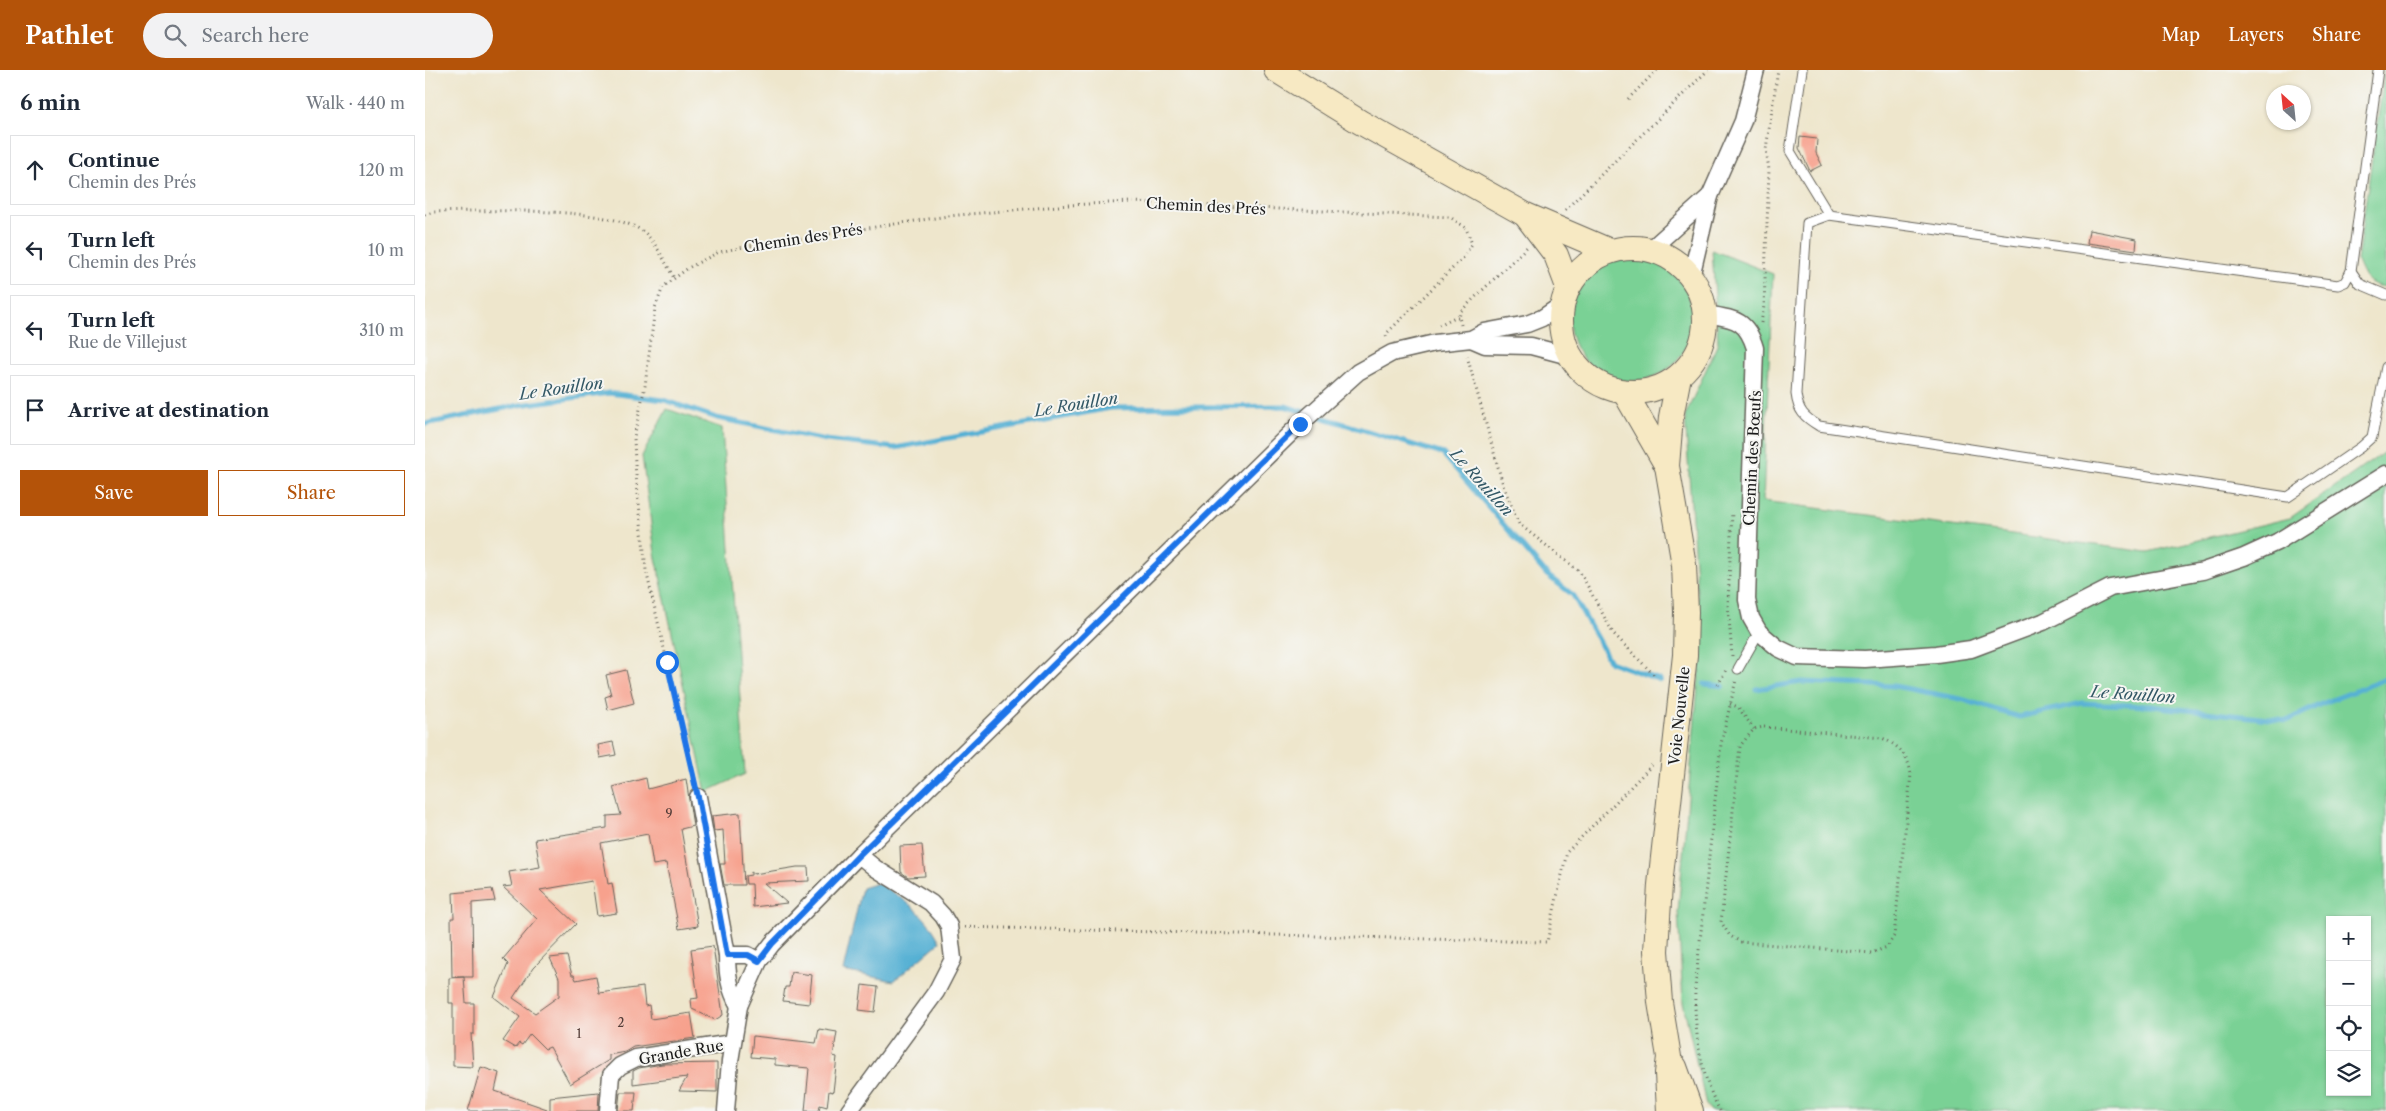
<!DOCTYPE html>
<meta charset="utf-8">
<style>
body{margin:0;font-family:"Libre Caslon Text",serif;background:#f2f2f3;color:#1f2937}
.controls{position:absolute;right:15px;bottom:15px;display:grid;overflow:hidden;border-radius:0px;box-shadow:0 1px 4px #0004}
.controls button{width:45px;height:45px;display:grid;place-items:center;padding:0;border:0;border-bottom:1px solid #e0e1e3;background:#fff;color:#1f2937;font:25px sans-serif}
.compass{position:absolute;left:1841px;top:15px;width:45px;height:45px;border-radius:50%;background:#fff;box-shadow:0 1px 4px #0004;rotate:333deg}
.stop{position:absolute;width:15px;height:15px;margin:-11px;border:4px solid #1a73e8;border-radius:50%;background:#fff}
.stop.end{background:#1a73e8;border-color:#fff;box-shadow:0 1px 5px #0008}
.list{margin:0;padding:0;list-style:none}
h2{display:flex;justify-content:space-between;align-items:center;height:65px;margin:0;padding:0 20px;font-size:21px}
h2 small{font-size:16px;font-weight:400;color:#747a83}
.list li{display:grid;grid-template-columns:32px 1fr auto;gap:15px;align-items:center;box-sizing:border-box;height:70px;margin:0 10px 10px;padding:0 10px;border:1px solid #e0e1e3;border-radius:0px}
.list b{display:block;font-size:19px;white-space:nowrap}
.list p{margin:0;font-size:16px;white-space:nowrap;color:#747a83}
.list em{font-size:16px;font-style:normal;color:#747a83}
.actions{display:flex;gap:10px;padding:15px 20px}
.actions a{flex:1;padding:11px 0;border:1px solid #b45309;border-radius:0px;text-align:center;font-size:18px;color:#b45309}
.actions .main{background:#b45309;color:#fff}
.icon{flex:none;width:28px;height:28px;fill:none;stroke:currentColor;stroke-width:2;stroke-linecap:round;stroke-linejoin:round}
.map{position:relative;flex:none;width:1961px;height:1041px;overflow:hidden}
header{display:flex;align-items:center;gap:30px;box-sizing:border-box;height:70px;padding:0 25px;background:#b45309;color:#fff}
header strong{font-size:24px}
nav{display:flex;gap:28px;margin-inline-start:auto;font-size:18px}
.search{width:350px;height:45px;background:#f2f2f3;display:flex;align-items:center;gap:12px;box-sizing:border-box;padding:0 18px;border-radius:28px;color:#747a83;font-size:19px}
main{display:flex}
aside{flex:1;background:#fff}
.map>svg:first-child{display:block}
.green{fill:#7ad195;stroke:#4b7658;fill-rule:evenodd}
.water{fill:#56b1d4;stroke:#396678}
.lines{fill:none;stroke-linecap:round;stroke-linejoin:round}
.stream{stroke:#56b1d4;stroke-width:5}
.building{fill:#f7a18d}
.service-casing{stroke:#66635a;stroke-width:11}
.minor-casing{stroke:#66635a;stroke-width:19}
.secondary-casing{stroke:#66635a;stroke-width:26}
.path{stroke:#66635a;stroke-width:3;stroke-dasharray:1 4;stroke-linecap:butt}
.service{stroke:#fff;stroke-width:9}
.minor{stroke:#fff;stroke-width:16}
.secondary{stroke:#f7e9c3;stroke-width:24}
.route{stroke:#1a73e8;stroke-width:6}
.labels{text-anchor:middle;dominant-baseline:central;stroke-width:4;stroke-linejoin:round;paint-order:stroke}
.number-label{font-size:12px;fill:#533d38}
.street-label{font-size:15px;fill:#1c1c1c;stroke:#f6f6f2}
.water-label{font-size:16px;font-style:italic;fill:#335866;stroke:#f6f6f2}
</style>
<header>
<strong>Pathlet</strong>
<div class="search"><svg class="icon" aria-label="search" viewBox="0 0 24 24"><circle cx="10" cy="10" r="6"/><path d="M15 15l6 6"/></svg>Search here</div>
<nav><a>Map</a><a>Layers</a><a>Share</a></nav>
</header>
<main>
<aside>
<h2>6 min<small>Walk · 440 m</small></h2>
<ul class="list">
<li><svg class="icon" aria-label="ahead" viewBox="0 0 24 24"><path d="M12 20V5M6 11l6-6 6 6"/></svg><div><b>Continue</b><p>Chemin des Prés</p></div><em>120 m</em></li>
<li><svg class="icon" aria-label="left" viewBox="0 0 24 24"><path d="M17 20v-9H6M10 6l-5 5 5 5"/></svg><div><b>Turn left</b><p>Chemin des Prés</p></div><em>10 m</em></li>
<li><svg class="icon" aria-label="left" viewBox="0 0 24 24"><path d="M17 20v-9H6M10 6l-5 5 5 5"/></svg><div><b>Turn left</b><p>Rue de Villejust</p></div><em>310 m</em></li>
<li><svg class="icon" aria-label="arrive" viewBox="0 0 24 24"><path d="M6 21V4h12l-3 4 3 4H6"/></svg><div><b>Arrive at destination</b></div></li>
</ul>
<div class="actions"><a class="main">Save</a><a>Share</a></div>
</aside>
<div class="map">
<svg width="1961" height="1041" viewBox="0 0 1961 1041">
<rect width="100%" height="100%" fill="#f6f6f2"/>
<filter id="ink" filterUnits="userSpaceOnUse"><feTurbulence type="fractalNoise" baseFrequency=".02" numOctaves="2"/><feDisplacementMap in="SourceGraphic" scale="10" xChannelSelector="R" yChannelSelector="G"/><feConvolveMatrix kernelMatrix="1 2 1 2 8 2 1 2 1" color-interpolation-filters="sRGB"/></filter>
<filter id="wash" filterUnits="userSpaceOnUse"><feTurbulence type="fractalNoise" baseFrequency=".0096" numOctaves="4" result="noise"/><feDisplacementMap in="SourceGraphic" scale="20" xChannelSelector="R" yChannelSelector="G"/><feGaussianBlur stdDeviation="1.12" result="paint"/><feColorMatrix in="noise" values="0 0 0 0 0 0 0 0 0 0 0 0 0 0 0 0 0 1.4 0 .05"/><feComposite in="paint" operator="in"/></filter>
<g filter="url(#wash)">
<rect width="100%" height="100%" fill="#eee6cc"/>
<g class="green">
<path d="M1960,0H1961V217C1944,216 1937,206 1932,191Z"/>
<path d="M1287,180L1348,204L1338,431L1723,482L1865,448L1961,381V1041H1286L1281,1035L1258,933L1253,842L1276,581L1260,346L1293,273ZM1905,850H1942V1022H1905Z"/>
<circle cx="1206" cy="249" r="62"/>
<path d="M242,339L297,358L320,704L281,722L230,483L217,386Z"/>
</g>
<path class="water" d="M453,813C480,830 500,842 515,872L469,911L418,901L437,818Z"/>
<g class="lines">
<g class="stream">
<path d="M0,354L95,335L184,323L239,330L292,348L401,370L470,378L686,338L860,336L1018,384L1122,505L1148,525L1185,592L1235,610"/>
<path d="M1279,614L1298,616"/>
<path d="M1331,619L1377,612L1469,616L1536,629L1594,647L1657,633L1726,636L1862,651L1896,634L1961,609"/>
</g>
</g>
<g id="blocks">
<g class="building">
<path d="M1375,67L1392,69L1391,83L1397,95L1385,101L1374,78Z"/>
<path d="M1664,160L1712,169L1711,180L1662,173Z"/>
<path d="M201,600L209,633L183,640L180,627L186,625L181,605Z"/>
<path d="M188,672L191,685L175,688L173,675Z"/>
<path d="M221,708L223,719L261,709L268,756L256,759L273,856L254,859L241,793L228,795L223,764L176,773L183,814L187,813L192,843L172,846L167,811L115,820L151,854L108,898L88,928L110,943L134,926V908L125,888L142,886L147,905H149L151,910L171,906L174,923L218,917L220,936L224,935L226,949L266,943L270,968L208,977L200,982L184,985V990L145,1014L125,977L120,979L105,964L97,975L94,973L90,978L78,971L95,947L69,927L83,894L78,889L112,849L78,817L87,816L84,802L115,797L110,769L182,758V746L196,745L188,717Z"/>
<path d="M315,743L319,815H299L295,794H300L298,760L289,761L287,746Z"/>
<path d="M497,775L500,806L483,807L476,802L475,776Z"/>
<path d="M372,797H383L384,811L339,813L362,833L328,837L327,814H321L320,806L326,805V802L329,804Z"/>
<path d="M67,819L70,831L47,833L48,907H27L26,848H29L28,823Z"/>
<path d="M288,876L298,945L290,950L267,939L266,929L273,928L266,879Z"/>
<path d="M366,902L387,905L384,934L358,931L360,917H364Z"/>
<path d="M39,907L41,933H49V964H46L48,997L28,996V933H24V908Z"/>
<path d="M437,915L453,917L450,942L434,940Z"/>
<path d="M394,959L412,962L408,986L412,987L408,1022L404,1021L402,1037L395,1035L394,1041H380L384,998L350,995V989L326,987L328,966L391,973Z"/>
<path d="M292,993V1022L254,1021L262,1007L208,1014V1001L214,998L237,994Z"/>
<path d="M56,997L74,1003L70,1021L122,1039V1041H43Z"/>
<path d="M173,1022L174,1023L173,1041H125V1027Z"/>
<path d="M195,1022H211L209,1041H193Z"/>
</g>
</g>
</g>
<g filter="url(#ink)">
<use href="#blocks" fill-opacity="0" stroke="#66635a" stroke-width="1"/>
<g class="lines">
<g class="service-casing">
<g id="service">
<path d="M1377,0L1365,81L1404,145"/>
<path d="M1926,201L1953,0"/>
<path d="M1961,225L1935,214L1926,201L1920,212L1913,215L1404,145L1382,153L1371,324C1373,341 1379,347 1394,356L1863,427L1936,377L1947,367L1961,297"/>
<path d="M1313,599L1334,562"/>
</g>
</g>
<g class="minor-casing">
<g id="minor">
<path d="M1226,179L1285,126"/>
<path d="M1266,207L1285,126L1318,51L1331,0"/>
<path d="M1281,244C1308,249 1321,248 1330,278L1322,530L1326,548L1334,562L1353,578L1372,587L1440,589L1511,584L1546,579L1618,552L1685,518L1778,501L1819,487L1852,472L1961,404"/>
<path d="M1046,269L1060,275L1106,276L1144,286"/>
<path d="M273,727L302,885C302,903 304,919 314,936"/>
<path d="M302,885H323L334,891"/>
<path d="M183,1041L186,1005L195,996L211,988L307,973"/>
<path d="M301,1041L305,991L314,936L334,891L347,874L434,785L875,354L933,302L967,283L1010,273L1046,269L1059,262L1102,254L1117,248L1136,235"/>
<path d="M424,1041L511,922L528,889L524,856L518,846L506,833L450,798L434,785"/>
</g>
</g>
<g class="secondary-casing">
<g id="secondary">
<path d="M851,0L935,52L1101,145L1185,181"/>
<path d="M1102,147L1131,185L1143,217"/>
<circle cx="1208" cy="250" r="72"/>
<path d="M1200,323L1242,396"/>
<path d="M1250,997L1266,1041"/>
<path d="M1244,1041L1242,1003L1244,987L1235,932L1231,881L1235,815L1260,585L1261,542L1259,495L1242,396L1246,347L1254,306"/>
</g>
</g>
<g class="path">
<path d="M1203,29L1232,0"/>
<path d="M1140,140L1283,0"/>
<path d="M0,145L8,142C53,141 187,135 220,163C232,174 241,194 249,208"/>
<path d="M1336,253L1339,236L1344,100L1341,79L1353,0"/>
<path d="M1014,255L1030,247H1034"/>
<path d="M1036,255L1034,247L1036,241L1102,177"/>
<path d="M1042,286L1078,415L1094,454L1155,502L1188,563L1229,605"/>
<path d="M1307,586L1303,535L1307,442"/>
<path d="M1293,615L1301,600"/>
<path d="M1305,634L1313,637L1329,659"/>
<path d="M1339,657L1457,668C1474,676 1483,685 1486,704L1469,866L1462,877L1447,883L1316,872L1305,866L1296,852L1315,676L1329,659Z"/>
<path d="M270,714L221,500L210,395L209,367L220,316L230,238L238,217L263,198L294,182L324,176L523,146L644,135L706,132L1025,147L1041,158L1047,174L1038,188L961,264V268"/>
<path d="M540,857L1122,872L1142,782L1229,693"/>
<path d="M1295,1041C1275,1005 1269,960 1270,918L1296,674L1311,610"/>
</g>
<use href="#service" class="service"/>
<use href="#minor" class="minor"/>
<use href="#secondary" class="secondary"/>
</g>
</g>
<g class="lines" filter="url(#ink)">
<path class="route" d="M242,592L273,727L302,885H323L334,891L347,874L434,785L875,354"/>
</g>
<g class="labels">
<g class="number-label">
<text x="244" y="743">9</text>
<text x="196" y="952">2</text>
<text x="154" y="963">1</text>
</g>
<g class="street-label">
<text transform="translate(781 136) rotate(3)">Chemin des Prés</text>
<text transform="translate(378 168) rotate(-9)">Chemin des Prés</text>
<text transform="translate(1327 388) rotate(-87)">Chemin des Bœufs</text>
<text transform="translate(1254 646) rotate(-84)">Voie Nouvelle</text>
<text transform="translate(256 982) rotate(-10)">Grande Rue</text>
</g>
<g class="water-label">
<text transform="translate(136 318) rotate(-8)">Le Rouillon</text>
<text transform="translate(651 334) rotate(-9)">Le Rouillon</text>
<text transform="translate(1057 412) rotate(48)">Le Rouillon</text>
<text transform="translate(1708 624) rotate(4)">Le Rouillon</text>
</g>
</g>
</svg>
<div class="controls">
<button>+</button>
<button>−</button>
<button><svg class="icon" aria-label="locate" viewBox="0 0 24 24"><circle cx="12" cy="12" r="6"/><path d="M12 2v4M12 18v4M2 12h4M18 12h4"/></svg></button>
<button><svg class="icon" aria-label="layers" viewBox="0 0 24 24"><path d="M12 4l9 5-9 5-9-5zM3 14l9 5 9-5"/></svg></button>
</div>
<svg class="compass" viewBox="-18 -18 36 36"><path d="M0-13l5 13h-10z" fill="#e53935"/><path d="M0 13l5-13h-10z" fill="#747a83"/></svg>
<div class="stop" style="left:242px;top:592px"></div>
<div class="stop end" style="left:875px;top:354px"></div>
</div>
</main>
